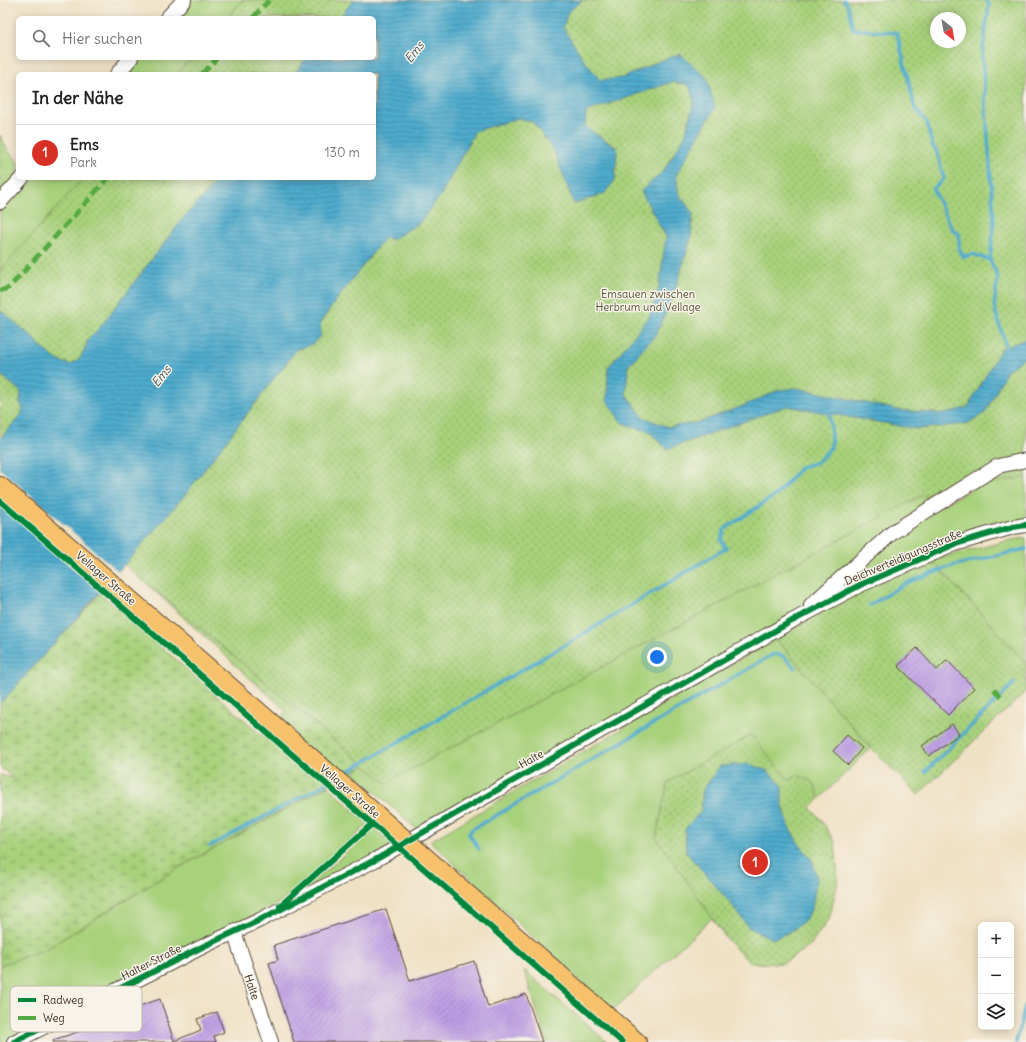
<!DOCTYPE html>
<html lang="de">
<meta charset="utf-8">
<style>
body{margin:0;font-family:Delius,sans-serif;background:#f2f2f2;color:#222}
.controls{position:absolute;right:12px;bottom:12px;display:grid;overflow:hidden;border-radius:6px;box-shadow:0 2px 10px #0003}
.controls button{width:36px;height:36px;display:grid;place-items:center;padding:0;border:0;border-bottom:1px solid #e0e0e0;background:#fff;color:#222;font:20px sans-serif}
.compass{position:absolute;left:930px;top:12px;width:36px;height:36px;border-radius:50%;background:#fff;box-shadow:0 2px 10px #0003;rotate:149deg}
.you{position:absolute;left:657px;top:657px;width:14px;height:14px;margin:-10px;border:3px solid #fff;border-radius:50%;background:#1a73e8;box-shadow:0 0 0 6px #1a73e833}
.badge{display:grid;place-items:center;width:26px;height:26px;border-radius:50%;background:#d93025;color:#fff;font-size:13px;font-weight:700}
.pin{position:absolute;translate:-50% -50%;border:2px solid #fff;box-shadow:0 1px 4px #0006}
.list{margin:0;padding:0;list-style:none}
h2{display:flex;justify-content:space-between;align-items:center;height:52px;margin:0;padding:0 16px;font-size:17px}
h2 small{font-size:13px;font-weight:400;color:#767676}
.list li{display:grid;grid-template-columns:26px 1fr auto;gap:12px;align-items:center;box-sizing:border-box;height:56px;padding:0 16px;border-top:1px solid #e0e0e0}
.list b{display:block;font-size:15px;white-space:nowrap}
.list p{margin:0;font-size:13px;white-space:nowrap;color:#767676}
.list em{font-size:13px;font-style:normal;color:#767676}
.icon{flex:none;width:22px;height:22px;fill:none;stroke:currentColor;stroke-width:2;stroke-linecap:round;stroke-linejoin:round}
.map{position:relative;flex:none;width:1026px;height:1042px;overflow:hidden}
.search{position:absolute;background:#fff;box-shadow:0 2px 10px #0003;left:16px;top:16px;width:360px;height:44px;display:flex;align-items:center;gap:10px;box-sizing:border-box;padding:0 14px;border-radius:6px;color:#767676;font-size:15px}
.panel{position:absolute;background:#fff;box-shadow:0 2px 10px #0003;left:16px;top:72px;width:360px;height:108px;border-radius:6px}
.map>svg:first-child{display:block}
.grass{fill:#a8d17c;stroke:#727e4d}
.wetland{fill:url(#wetland-marsh);stroke:#727e4d}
.park{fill:url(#park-dots);stroke:#727e4d;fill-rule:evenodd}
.water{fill:url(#water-rules);stroke:#456a76}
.pier{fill:#efe1c4}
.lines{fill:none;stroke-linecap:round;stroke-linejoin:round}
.stream{stroke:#4fabcd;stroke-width:3.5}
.building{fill:url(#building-hatch)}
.minor-casing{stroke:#564537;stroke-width:16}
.major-casing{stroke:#564537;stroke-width:20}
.minor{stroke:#fff;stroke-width:14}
.major{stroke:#f6c16b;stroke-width:18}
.major-bridge-casing{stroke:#564537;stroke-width:20;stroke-linecap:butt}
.major-bridge{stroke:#f6c16b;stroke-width:18}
.quiet{stroke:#55ab43;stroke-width:5;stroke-dasharray:10 5;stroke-linecap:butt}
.cycleway-casing{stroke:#f7f3e8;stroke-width:8}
.cycleway{stroke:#00873e;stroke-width:6}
.labels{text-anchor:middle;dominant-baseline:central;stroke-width:3;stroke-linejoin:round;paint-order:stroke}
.park-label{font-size:11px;fill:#565436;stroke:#f7f3e8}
.street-label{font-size:11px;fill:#3b2a1e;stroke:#f7f3e8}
.water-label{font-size:12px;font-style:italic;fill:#42575b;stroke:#f7f3e8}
.key{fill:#f7f3e8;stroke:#bfb7ab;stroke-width:1}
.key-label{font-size:11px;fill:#3b2a1e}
</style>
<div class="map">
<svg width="1026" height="1042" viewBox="0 0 1026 1042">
<defs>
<pattern id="wetland-marsh" width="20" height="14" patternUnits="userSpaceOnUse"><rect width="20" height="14" fill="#a8d17c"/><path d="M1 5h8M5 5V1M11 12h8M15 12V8" fill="none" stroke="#8aaa65"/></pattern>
<pattern id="park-dots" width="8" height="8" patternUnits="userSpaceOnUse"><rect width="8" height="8" fill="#a8d17c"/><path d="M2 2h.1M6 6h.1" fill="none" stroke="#8aaa65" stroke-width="1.8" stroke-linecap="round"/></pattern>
<pattern id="water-rules" width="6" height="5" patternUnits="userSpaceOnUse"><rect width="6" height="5" fill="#4fabcd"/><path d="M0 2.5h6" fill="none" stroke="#438ba6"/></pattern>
<pattern id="building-hatch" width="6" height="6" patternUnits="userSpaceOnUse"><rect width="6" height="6" fill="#bd9ee5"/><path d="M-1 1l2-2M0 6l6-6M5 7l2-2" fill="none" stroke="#9b81b9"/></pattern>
</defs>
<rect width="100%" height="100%" fill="#f7f3e8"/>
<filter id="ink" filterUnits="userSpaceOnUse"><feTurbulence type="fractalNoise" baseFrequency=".025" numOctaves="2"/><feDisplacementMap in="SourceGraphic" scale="8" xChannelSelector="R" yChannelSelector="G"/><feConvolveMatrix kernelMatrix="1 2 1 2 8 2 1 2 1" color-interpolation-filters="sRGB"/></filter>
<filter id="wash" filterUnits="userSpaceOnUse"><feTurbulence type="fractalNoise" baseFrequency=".012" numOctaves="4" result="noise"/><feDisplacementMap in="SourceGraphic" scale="16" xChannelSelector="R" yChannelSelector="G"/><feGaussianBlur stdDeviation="0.9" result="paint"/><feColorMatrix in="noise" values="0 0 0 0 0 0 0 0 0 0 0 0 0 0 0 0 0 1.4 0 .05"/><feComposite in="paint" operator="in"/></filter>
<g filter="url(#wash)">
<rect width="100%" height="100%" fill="#efe1c4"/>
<g class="grass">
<path d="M184,0H354L339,18H167Z"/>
<path d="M131,58H307L294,74H117Z"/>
<path d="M0,135L7,149L18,162V178H218L0,305Z"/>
<path d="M1026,440L859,554L775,629L420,832L353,772L645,602Z"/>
<path d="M1026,460V523L818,596L905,525Z"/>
<path d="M1026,538V663L932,560L1011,540Z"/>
<path d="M776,639L871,748L810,808L820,818L835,843L838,881L829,919L809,947L783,963H751L729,942L712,918L612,1011L430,841Z"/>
<path d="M328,786L367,823V825L321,868L282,901L8,1042H0V965L46,949L178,868Z"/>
<path d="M373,828L395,846L299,893L343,856L369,830Z"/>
<path d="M524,970L607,1042H547Z"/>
</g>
<path class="wetland" d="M125,564L645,602L353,772L178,868L46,949L0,965V775L13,778L0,767V704L100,593L266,739L286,711Z"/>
<g class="park">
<path d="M243,0H1026V477L921,496L386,783L0,461V271L83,178H374V74H176L191,58H374V18H227ZM936,18H960V42H936Z"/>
<path d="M932,560L1026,663V691L918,795L871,748L776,639L854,593Z"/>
<path d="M751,735L789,780L798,776C813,780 816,784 819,799L810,808L820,818L835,843L838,881L829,919L809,947L783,963H751L729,942L656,837L668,782Z"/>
</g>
<g class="water">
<path d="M354,0H583L568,12L563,27L584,60L600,80L622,78L662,60L680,54L707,78L715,108L676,175L679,194L693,214L691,238L673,297L656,334L628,366L626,394L643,417L668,427L700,422L743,406L779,390L797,388L898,410L945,414L968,407L1001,349L1026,339V357L1007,370L985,413L966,424L917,429L787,406L667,449L650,432L622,423L607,401L608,368L649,317L659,287L666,237L641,191L664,170L685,136L694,101L689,85L672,82L586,112L585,127L617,148L615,180L604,194L574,204L554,151L533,122L519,118L475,131L441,195L419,223L391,240L385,237L337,299L320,323L321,336L311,345L297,349L184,496L132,556L0,704V439L21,415L23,409L20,403L21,392L0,374V311L4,313C13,321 23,329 33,338C46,351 52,360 71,365L81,357L88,340L101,326L184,217L206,194L218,178H374V74H294L307,58H374V18H339Z"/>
<path d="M748,764L766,770L782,785V802L789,827L797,841L812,860L817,878L812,908L804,921L790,932L772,939L748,927L733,906L686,852L685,829L701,811L703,790L720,766Z"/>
</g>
<path class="pier" d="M0,469L120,573L102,593L0,505Z"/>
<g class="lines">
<g class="stream">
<path d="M844,0L848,6L853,29L897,33L915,108L927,123L932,145L937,152L944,179L933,189L952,229L959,234V249L964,257L972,254L990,260"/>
<path d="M986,0L989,5L982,57L994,219L990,260L998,277L994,306L1006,347"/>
<path d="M870,605L906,583L952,566L1026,549"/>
<path d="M925,772L1014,683"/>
<path d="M340,776L587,632L726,548L721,540L725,529L777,494L801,467L818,462L831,447V428L829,413"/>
<path d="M210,846L331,781"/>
<path d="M479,849L469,834L471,830L772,655C783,652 788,661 795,668"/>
<path d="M1016,1042L1026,1002"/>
</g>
</g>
<g id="blocks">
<g class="building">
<path d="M917,648L937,670L947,660L974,688L948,715L898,666Z"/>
<path d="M952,724L959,734L929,756L922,746Z"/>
<path d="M847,735L862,748L848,765L833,751Z"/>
<path d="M386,909L410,981L474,961L488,1007L526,994L542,1042H294L269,963L278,960L274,945Z"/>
<path d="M160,999L174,1041L201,1030L197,1019L217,1012L224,1032L214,1036L216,1042H53V1040L87,1029L85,1024Z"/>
</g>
</g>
</g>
<g filter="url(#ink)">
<use href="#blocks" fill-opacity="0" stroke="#564537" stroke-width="1"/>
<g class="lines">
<g class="minor-casing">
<g id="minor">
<path d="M167,18L184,0"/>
<path d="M117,74L131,58"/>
<path d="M0,202L22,178"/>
<path d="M811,605L893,532L998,466L1026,460"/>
<path d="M234,932L271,1042"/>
<path d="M14,1042L202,947L260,920L375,860L792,621L860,585L955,544L1013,527L1026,525"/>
</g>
</g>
<g class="major-casing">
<g id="major">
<path d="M0,486L393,829"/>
<path d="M424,856L637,1042"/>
</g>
</g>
<use href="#minor" class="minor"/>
<use href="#major" class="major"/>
<g class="major-bridge-casing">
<path id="major-bridge" d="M393,829L424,856"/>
</g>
<use href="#major-bridge" class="major-bridge"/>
<g class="quiet">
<path d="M253,18L269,0"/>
<path d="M202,74L217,58"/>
<path d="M0,291L8,288L17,279L108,178"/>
<path d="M994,689L1003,700"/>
</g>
<g class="cycleway-casing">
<g id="cycleway">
<path d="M0,501L415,861L622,1042"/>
<path d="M280,906L372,824"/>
<path d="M14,1042L202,947L260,920L375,860L792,621L860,585L955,544L1013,527L1026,525"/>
</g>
</g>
<use href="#cycleway" class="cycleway"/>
</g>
</g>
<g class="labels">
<g class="park-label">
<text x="648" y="294">Emsauen zwischen<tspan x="648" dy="13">Herbrum und Vellage</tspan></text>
</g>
<g class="street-label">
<text transform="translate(903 557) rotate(-23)">Deichverteidigungsstraße</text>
<text transform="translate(106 578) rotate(41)">Vellager Straße</text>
<text transform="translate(531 759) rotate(-30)">Halte</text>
<text transform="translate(350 791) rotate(41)">Vellager Straße</text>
<text transform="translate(151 962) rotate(-27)">Halter Straße</text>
<text transform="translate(252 987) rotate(71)">Halte</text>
</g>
<g class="water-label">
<text transform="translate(414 52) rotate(-52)">Ems</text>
<text transform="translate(161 376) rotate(-52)">Ems</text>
</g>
</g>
<rect x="10" y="986" width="132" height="46" rx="6" class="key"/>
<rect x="18" y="998" width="18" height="4" fill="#00873e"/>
<rect x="18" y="1016" width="18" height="4" fill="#55ab43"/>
<g class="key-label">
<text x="43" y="1004">Radweg</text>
<text x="43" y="1022">Weg</text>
</g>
</svg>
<div class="controls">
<button>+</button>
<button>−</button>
<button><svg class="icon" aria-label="layers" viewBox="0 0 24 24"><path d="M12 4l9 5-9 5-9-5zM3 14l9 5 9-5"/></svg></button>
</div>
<svg class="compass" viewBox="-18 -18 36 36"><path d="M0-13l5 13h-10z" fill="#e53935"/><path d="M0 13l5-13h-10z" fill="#767676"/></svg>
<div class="you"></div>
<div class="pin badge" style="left:755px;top:862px">1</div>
<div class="search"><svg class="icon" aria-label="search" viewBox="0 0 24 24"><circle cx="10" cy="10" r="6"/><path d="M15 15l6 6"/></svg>Hier suchen</div>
<section class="panel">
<h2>In der Nähe<small></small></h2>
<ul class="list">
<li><span class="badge">1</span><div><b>Ems</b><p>Park</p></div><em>130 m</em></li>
</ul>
</section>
</div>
